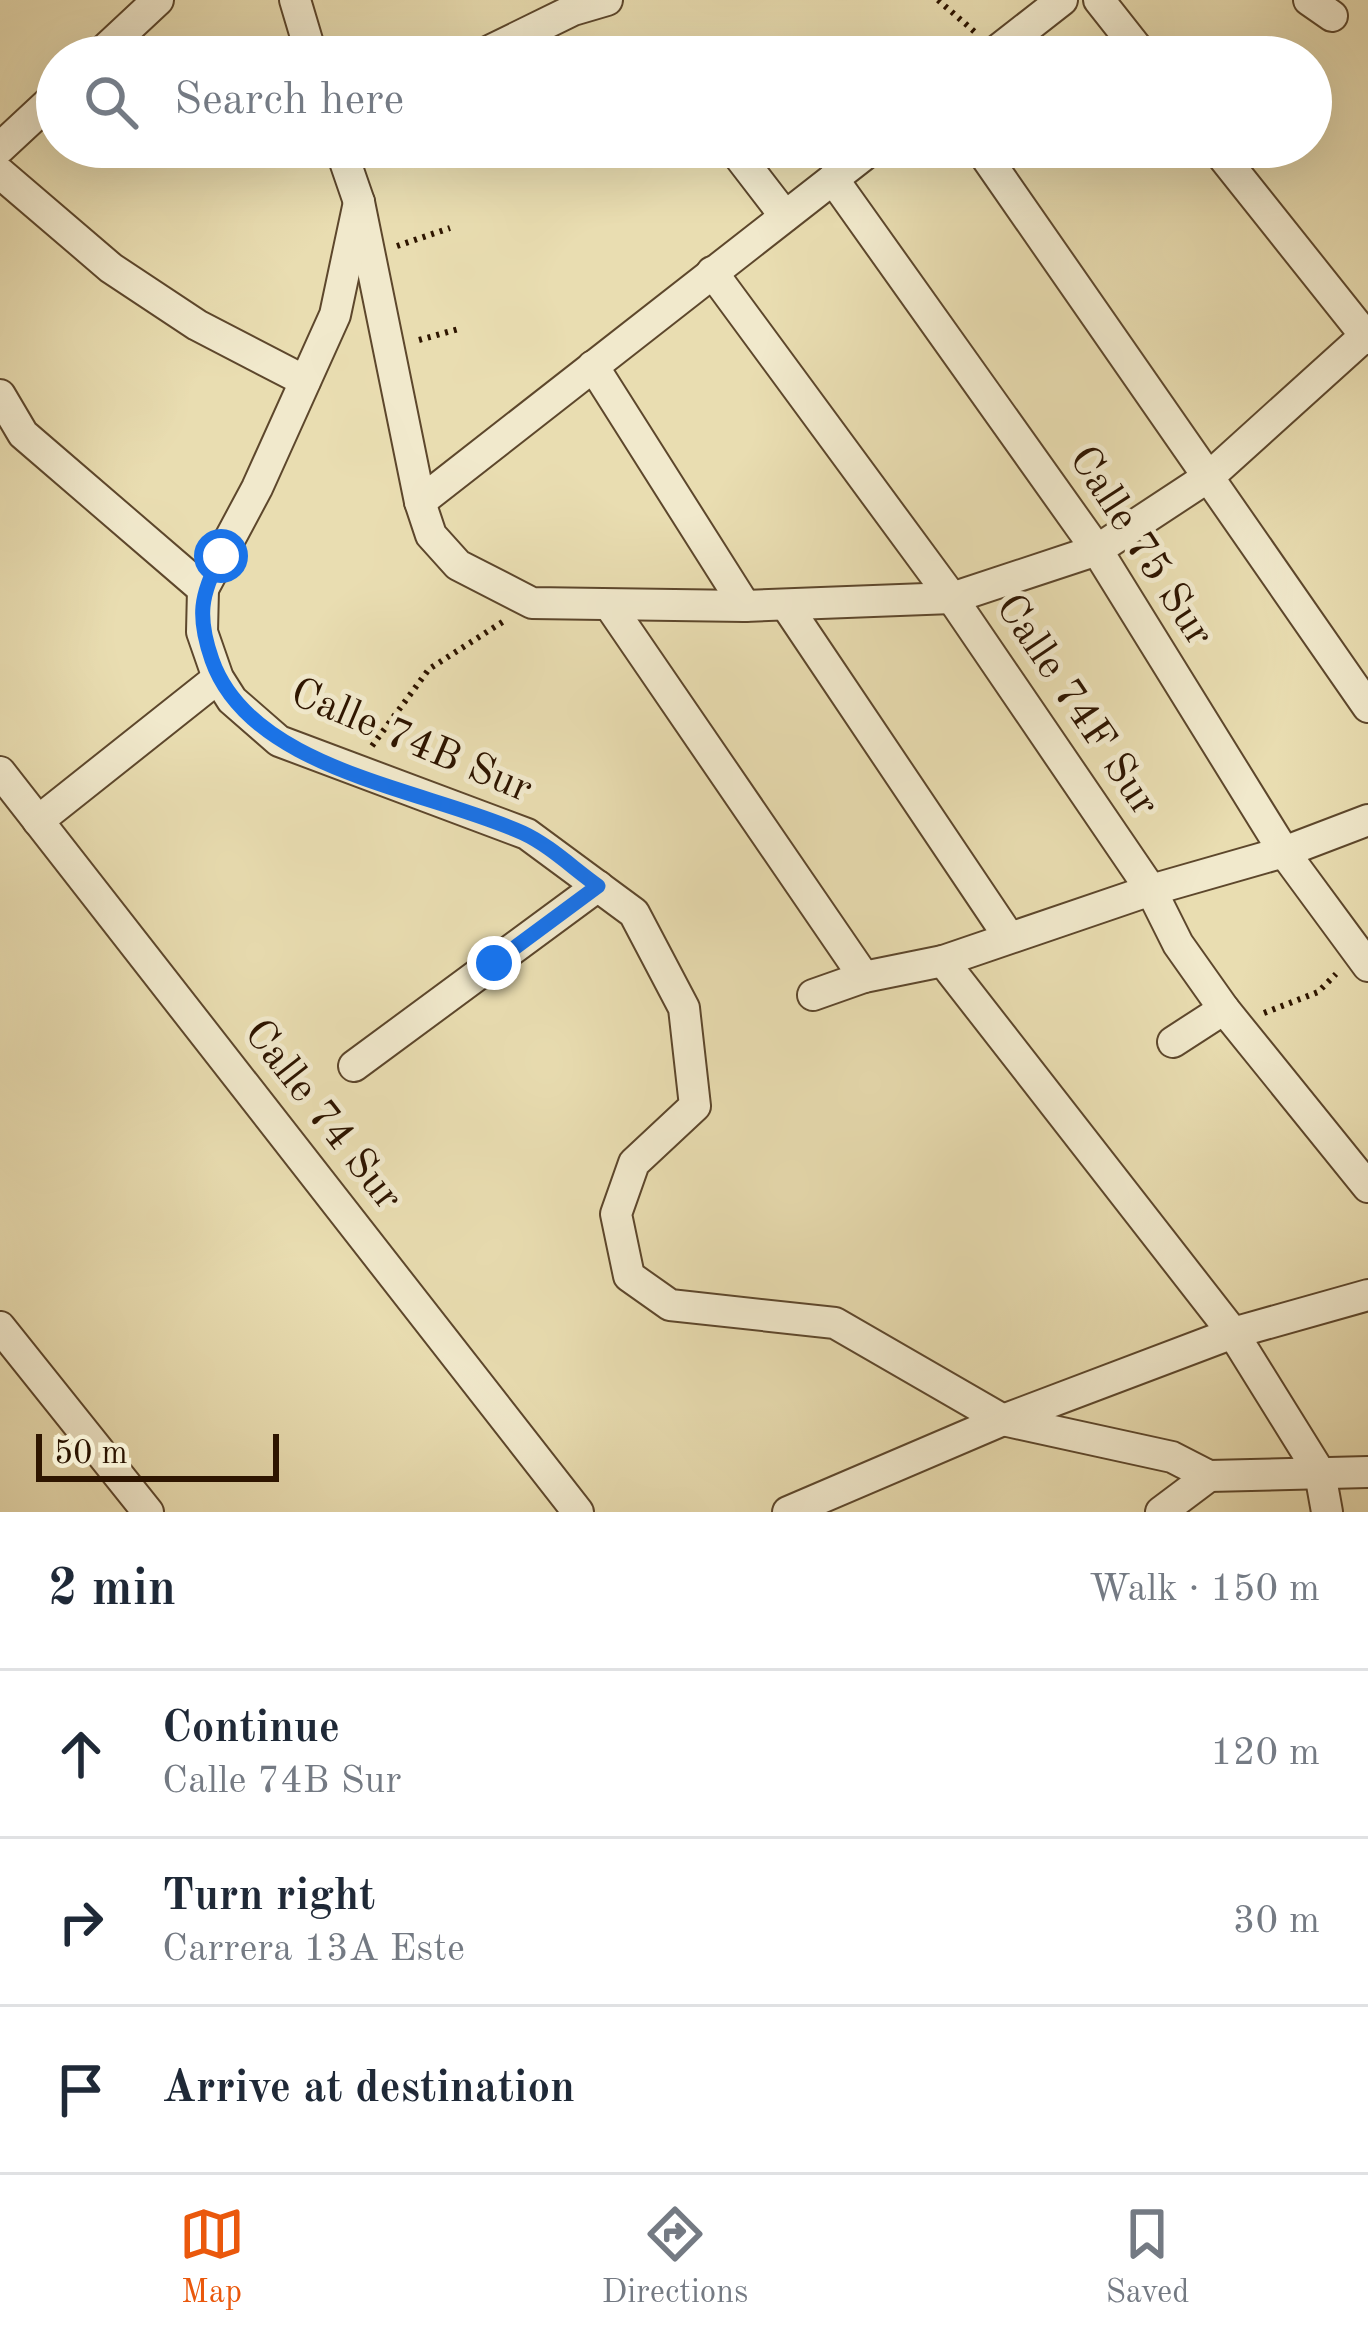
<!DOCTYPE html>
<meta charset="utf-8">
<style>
body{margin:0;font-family:"Old Standard TT",serif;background:#f2f2f3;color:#1f2937}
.scale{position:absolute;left:36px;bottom:30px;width:243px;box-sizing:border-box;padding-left:12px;border:6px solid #2e1500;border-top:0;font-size:33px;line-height:42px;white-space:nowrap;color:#2e1500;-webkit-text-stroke:9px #f1e9cc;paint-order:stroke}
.stop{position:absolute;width:36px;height:36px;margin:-27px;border:9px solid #1a73e8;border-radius:50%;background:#fff}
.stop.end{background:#1a73e8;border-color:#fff;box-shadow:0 3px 12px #0008}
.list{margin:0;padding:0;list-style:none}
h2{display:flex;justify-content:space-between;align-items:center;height:156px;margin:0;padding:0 48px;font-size:51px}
h2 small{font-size:39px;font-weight:400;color:#747a83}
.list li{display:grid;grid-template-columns:78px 1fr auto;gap:36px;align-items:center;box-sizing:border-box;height:168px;padding:0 48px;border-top:3px solid #e0e1e3}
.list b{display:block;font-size:45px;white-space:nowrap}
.list p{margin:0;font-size:39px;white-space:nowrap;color:#747a83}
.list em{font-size:39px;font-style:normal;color:#747a83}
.icon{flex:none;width:66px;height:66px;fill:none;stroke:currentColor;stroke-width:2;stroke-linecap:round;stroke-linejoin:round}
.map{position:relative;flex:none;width:1368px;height:1512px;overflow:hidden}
.search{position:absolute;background:#fff;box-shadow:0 12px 48px #0002;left:36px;right:36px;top:36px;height:132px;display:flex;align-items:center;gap:30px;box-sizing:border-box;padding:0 42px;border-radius:66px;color:#747a83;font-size:45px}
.sheet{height:660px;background:#fff}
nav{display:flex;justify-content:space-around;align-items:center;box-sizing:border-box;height:168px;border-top:3px solid #e0e1e3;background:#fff;font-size:33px;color:#747a83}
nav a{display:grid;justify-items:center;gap:6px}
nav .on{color:#ea580c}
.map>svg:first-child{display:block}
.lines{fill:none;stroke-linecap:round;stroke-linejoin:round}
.street-casing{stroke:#5d472c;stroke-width:34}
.path{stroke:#2e1500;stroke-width:6;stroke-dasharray:3 6;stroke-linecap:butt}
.street{stroke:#f1e9cc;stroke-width:30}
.route{stroke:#1a73e8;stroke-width:15}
.labels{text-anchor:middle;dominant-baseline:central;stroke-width:10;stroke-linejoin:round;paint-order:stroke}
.street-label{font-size:42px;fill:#2e1500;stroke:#f1e9cc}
</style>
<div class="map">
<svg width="1368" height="1512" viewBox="0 0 1368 1512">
<rect width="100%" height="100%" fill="#e9ddb1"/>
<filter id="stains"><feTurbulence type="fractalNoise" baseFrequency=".00167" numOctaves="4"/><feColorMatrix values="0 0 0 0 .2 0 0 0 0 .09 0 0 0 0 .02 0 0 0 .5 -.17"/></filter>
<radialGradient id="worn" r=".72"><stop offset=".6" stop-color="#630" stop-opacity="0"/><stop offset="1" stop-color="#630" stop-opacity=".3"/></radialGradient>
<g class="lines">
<g class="street-casing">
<g id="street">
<path d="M295,0L312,57"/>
<path d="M1099,0L1144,57"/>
<path d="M1309,0L1332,16"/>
<path d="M97,57L158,0"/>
<path d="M477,57L573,10L607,0"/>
<path d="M989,57L1062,0"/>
<path d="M340,147L359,202L420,502L431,535L458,565L532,603L745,606L952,598L1097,550L1211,475L1368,333"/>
<path d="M732,147L785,216"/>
<path d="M979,147L1368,707"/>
<path d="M1215,147L1368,339"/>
<path d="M0,148L57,95"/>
<path d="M0,173L111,268L197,325L305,381"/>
<path d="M833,179L1097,550L1284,852L1368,966"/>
<path d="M359,202L335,315L257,488L203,589L202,632L218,678L232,700L279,741L527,834L634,913L684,1008L695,1106L634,1163L616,1214L629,1276L670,1305L835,1323L1003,1420L1172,1457L1209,1476L1368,1472"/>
<path d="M712,272L952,598L1151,890L1178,944L1224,1009L1368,1187"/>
<path d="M593,366L745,606"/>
<path d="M0,395L23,434L203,589"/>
<path d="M420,502L874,147"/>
<path d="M786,605L1009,937"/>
<path d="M610,606L864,977"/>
<path d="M0,772L578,1512"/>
<path d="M38,821L218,678"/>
<path d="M943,961L1233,1333L1320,1473L1327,1512"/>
<path d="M813,995L864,977L943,961L1151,890L1284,852L1368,820"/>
<path d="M1173,1042L1224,1009"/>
<path d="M354,1066L598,886"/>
<path d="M0,1327L148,1512"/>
<path d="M788,1512L1003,1420L1233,1333L1368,1295"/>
<path d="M1161,1512L1209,1476"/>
</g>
</g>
<g class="path">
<path d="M938,0L976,33"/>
<path d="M397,246L450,228"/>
<path d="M419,340L462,328"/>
<path d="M372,746L429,669L504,621"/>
<path d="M1264,1013L1318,992L1336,974"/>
</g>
<use href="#street" class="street"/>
</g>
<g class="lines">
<path class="route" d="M221,556C200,595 197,617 212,660C251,771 427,789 523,833C549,845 574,869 598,886L494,963"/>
</g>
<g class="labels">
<g class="street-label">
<text transform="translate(1140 547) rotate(57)">Calle 75 Sur</text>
<text transform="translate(1076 706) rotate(56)">Calle 74F Sur</text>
<text transform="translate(411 742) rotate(23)">Calle 74B Sur</text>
<text transform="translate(322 1116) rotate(52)">Calle 74 Sur</text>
</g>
</g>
<rect width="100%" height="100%" filter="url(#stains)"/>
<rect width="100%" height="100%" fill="url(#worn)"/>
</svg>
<div class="scale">50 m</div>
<div class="stop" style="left:221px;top:556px"></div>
<div class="stop end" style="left:494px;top:963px"></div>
<div class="search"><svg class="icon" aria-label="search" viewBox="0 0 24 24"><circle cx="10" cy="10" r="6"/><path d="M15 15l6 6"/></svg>Search here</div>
</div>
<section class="sheet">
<h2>2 min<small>Walk · 150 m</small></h2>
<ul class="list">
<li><svg class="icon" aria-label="ahead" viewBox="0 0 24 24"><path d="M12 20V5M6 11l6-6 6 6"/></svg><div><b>Continue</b><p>Calle 74B Sur</p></div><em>120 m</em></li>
<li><svg class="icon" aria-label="right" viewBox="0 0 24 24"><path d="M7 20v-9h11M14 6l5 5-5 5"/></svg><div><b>Turn right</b><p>Carrera 13A Este</p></div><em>30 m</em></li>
<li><svg class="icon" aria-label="arrive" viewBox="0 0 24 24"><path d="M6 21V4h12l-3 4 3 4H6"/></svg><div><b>Arrive at destination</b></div></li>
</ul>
</section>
<nav>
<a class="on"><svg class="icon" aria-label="map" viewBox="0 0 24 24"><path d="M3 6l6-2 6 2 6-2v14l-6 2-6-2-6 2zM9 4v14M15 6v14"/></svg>Map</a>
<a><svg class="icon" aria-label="directions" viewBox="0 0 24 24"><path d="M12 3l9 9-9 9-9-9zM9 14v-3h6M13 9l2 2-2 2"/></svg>Directions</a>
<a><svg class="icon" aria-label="saved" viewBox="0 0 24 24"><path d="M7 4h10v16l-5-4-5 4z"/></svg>Saved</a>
</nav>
